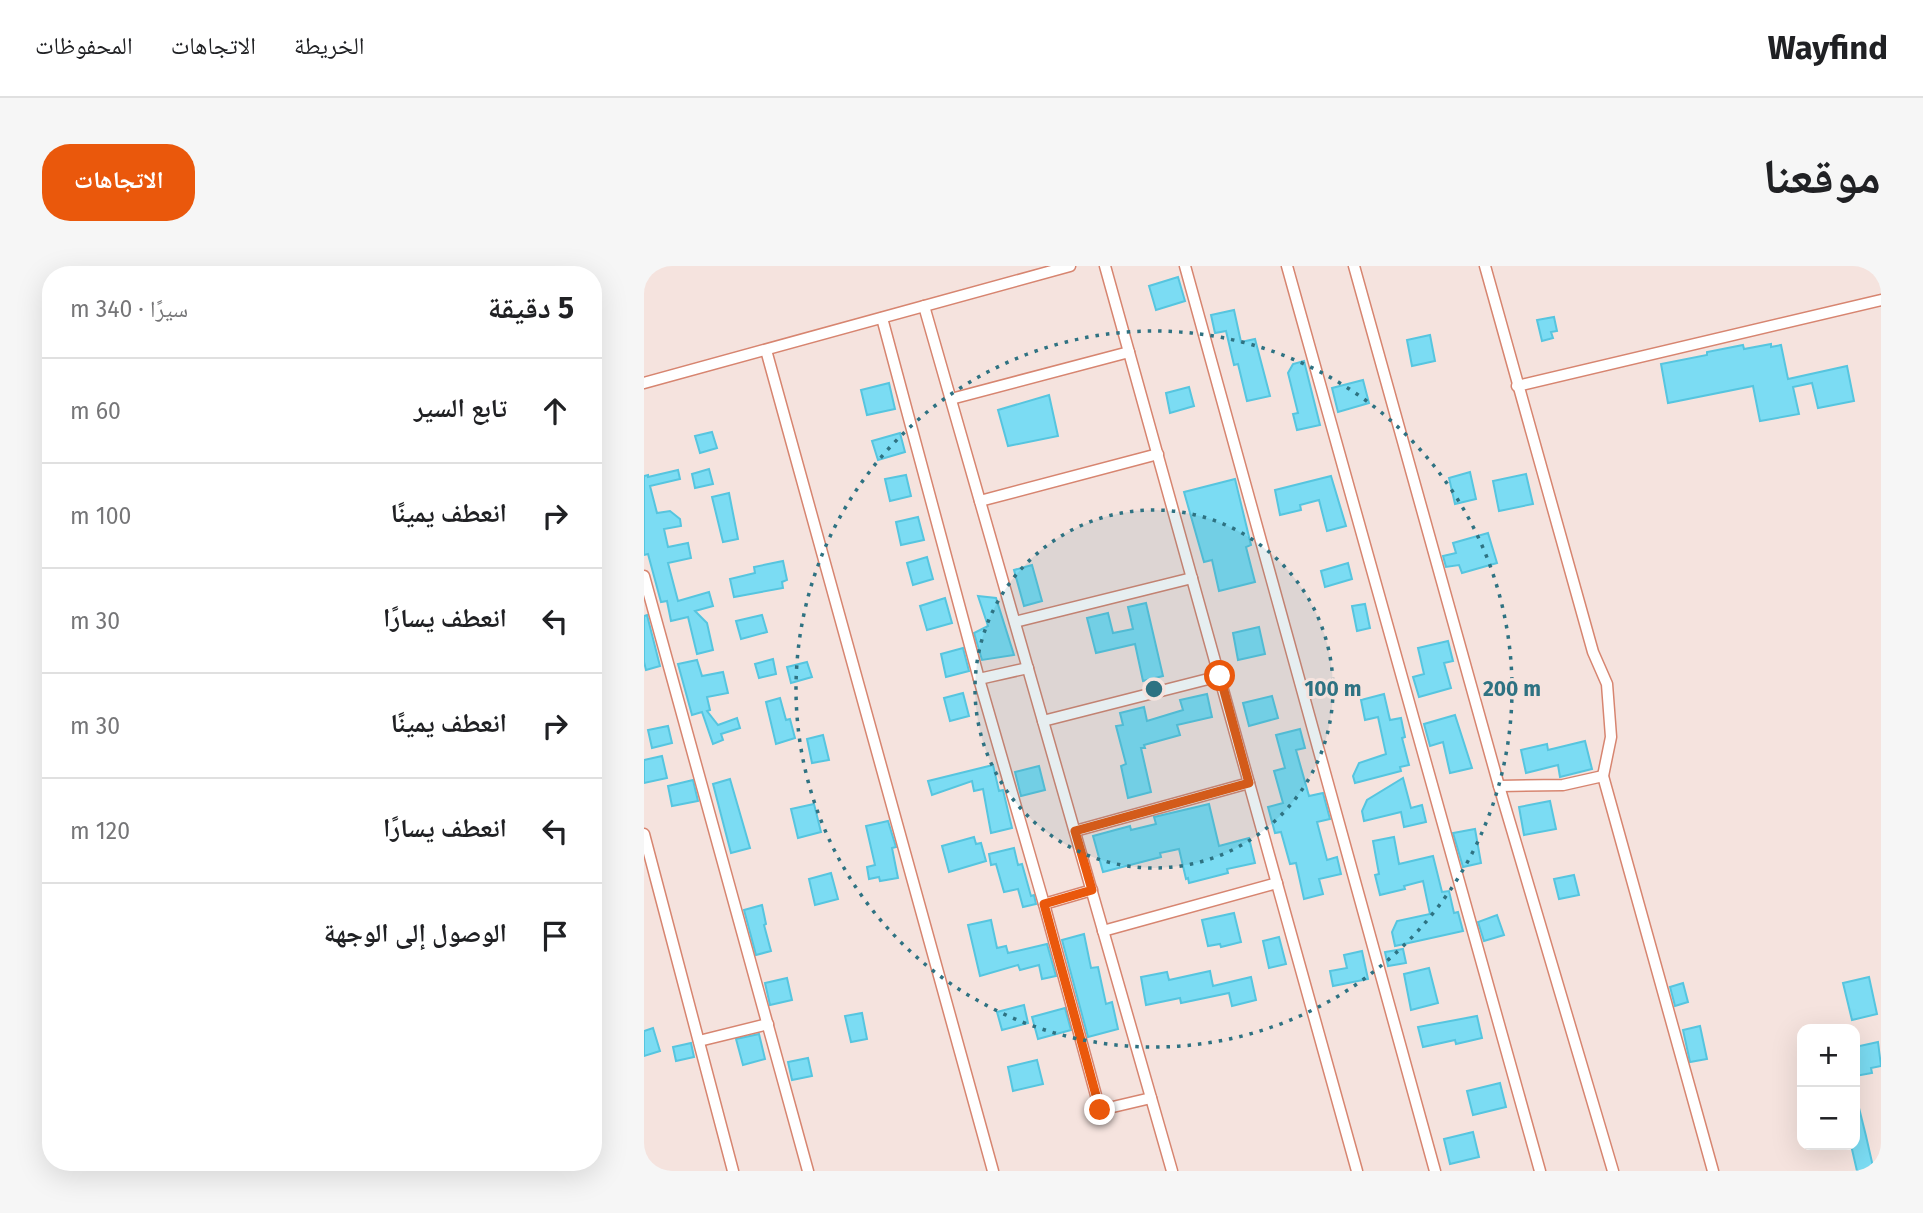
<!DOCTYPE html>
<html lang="ar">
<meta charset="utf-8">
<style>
body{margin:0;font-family:"Fira Sans","Noto Naskh Arabic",sans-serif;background:#f6f6f6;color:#202124;direction:rtl}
.controls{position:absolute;right:21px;bottom:21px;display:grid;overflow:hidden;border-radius:14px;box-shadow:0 7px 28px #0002}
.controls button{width:63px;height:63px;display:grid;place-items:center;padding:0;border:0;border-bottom:2px solid #e0e0e0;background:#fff;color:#202124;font:35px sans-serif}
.stop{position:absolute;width:21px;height:21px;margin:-16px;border:5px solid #ea580c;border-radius:50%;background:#fff}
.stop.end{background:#ea580c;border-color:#fff;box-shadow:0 2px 7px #0008}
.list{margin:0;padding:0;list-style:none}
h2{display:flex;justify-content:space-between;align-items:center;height:91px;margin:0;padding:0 28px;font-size:30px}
h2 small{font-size:23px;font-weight:400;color:#757577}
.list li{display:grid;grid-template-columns:46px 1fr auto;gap:21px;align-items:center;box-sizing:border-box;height:105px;padding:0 28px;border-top:2px solid #e0e0e0}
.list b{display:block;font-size:26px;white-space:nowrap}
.list em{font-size:23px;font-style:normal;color:#757577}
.icon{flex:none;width:38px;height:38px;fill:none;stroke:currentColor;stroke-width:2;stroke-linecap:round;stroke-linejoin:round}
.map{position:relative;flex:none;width:1237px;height:905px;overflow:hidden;direction:ltr;border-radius:28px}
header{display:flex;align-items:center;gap:42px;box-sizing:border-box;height:98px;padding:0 35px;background:#fff;border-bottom:2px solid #e0e0e0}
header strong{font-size:33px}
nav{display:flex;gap:38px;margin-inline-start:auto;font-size:24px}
.intro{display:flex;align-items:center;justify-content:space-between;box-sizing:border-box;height:168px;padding:0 42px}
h1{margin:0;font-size:49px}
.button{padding:18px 32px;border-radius:28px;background:#ea580c;color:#fff;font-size:24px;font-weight:700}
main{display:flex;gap:42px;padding:0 42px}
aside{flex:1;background:#fff;border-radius:28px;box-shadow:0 7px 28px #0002}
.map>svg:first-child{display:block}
.building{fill:#7bdcf3;stroke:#56c5df;stroke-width:2}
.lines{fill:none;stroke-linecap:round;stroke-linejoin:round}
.minor-casing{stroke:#d78570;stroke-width:13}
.minor{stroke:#fff;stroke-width:10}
.route{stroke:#ea580c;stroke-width:9}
.ring{fill:none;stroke:#2e7282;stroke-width:3.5;stroke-dasharray:3.5 7}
.centre{fill:#2e7282;stroke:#f5e3de;stroke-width:3.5}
.ring-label{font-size:21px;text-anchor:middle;font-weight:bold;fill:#2e7282;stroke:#f5e3de;stroke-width:6;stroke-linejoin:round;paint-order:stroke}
</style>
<header>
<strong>Wayfind</strong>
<nav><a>الخريطة</a><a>الاتجاهات</a><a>المحفوظات</a></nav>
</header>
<div class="intro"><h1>موقعنا</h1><a class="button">الاتجاهات</a></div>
<main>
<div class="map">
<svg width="1237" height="905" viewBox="0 0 1237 905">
<rect width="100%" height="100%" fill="#f5e3de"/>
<g class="building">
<path d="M534,11L541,35L512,44L505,20Z"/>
<path d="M590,44L597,76L611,73L626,130L603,135L594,98L590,99L582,65L571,67L567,49Z"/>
<path d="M910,51L913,65L907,66L909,72L898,75L893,54Z"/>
<path d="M786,69L791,95L768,100L763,74Z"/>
<path d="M1127,78V81L1137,79L1144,113L1203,100L1210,135L1174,142L1168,117L1149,121L1155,148L1116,155L1109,120L1024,137L1017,98L1063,89V86L1099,79L1100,83Z"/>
<path d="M660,95L676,159L653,164L649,148L654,147L644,107L649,98Z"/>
<path d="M719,114L725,137L694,146L688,122Z"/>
<path d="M245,117L251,143L223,149L217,124Z"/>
<path d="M545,121L550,140L526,147L522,127Z"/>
<path d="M405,129L414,170L364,180L354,144Z"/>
<path d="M68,166L73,182L56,187L51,170Z"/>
<path d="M256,167L261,186L234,194L228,175Z"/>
<path d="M65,203L69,218L51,222L48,208Z"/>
<path d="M34,204L36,213L6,220L13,247L26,245L36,253L37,260L20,263L24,281L44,277L47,292L24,297L34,335L65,326L69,340L51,345L63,357L69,384L53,388L44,351L27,355L23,335L17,336L4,288L0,289V210L4,209V211Z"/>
<path d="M826,206L832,233L811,238L805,212Z"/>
<path d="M882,208L889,238L855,245L849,215Z"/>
<path d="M262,209L267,230L246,235L241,213Z"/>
<path d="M687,210L702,260L683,265L675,234L656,239L657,244L636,249L631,224Z"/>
<path d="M591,213L607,279L602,281L611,316L575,325L568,294L560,296L540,226Z"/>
<path d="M85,227L94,273L79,276L68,231Z"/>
<path d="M274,251L280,274L257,279L252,256Z"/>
<path d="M844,267L853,297L818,307L815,299L802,301L799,290L812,287L809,277Z"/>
<path d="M283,291L289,313L269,319L263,297Z"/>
<path d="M139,295L143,314L138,316L139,322L90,331L86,313L111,307L110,301Z"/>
<path d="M704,297L708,313L681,321L677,305Z"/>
<path d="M388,299L398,335L380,340L370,304Z"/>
<path d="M334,330L352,332L370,389L338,394L330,367L344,360Z"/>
<path d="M301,332L308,357L283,364L276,340Z"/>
<path d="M502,337L519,410L499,415L491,378L452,387L443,352L464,347L469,367L489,363L484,341Z"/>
<path d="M721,338L726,362L713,365L708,340Z"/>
<path d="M3,349L16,400L2,404L0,396V350Z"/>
<path d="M118,349L123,366L97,373L92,355Z"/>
<path d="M615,361L621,388L594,394L589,367Z"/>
<path d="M804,375L809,395L800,397L807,422L775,431L769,411L780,408L774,382Z"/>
<path d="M319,382L325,405L302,411L297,388Z"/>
<path d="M129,393L132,408L115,412L111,398Z"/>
<path d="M53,394L58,410L79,406L84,427L63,431L66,444L63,445L74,459L93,452L96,462L77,468L79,474L69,478L58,446L48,449L34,398Z"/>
<path d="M163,396L168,411L147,417L143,401Z"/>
<path d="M319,427L325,450L306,455L300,432Z"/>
<path d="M563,428L568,451L533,459L536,469L500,479L501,482H497L507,526L484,532L477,500L482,498L472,460L479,459L476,447L500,441L503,455L539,444L536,434Z"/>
<path d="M740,428L746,454L757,452L761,471L758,472L765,499L756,501L757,505L711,517L709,510L715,497L742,488L734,451L721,454L717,434Z"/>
<path d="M628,430L634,452L605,460L599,437Z"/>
<path d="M136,432L142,454L146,453L151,472L132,478L122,436Z"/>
<path d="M811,449L828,502L806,507L799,476L786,480L780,458Z"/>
<path d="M24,460L28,477L8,482L4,464Z"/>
<path d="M656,463L661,482L652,484L665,530L679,527L686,553L673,556L683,594L693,591L697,608L675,613L679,628L660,633L652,597L646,598L637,566L631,567L624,541L639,537L630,505L641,502L632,469Z"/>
<path d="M179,469L185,494L168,497L163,473Z"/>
<path d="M941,475L948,503L916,511L914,499L882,507L877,484L903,478L904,484Z"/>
<path d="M18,490L23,512L0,517V494Z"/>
<path d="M349,499L355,525L359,524L368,562L347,567L339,523L330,525L328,515L288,529L284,515Z"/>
<path d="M395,500L401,524L377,530L371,506Z"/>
<path d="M759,512L767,542L778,539L782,556L760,561L757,546L720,555L718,545L723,534Z"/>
<path d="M86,513L106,582L87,587L69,518Z"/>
<path d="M49,514L54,535L28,540L24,520Z"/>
<path d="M906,535L912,563L880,569L875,541Z"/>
<path d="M170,538L177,566L154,572L147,543Z"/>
<path d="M565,538L575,580L605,572L611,597L583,603L584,607L545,617L544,612L542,613L535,583L516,587L517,591L459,606L449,570L486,560L487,564L512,558L510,551Z"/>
<path d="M244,555L252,581L248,582L254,612L236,615L235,611L225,613L223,601L231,599L222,560Z"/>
<path d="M831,563L837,597L819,601L809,567Z"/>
<path d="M330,571L332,578L337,577L342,595L305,606L298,580Z"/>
<path d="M750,571L755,598L789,590L798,626L805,625L810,647L814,646L819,665L751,680L748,666L753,655L786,648L779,615L760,620L761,623L736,629L731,609L735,608L729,575Z"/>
<path d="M370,582L374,599L378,598L387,630L390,629L392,638L379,641L374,623L360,626L352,598L347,599L345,588Z"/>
<path d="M187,607L194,633L171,639L165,613Z"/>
<path d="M930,609L935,629L915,633L910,613Z"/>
<path d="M118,639L122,658L120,659L127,685L112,689L100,644Z"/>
<path d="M590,647L597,676L577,681L576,678L564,680L558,654Z"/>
<path d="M853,649L860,669L840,675L834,656Z"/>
<path d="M347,654L353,682L362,680L364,687L403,678L412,710L398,713L395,699L376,704L374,699L336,710L324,659Z"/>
<path d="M440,668L447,702L454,701L462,738L468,736L474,763L444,771L418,674Z"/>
<path d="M635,671L642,698L625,702L619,675Z"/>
<path d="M759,683L762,697L744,700L741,686Z"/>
<path d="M718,685L724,713L689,720L686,705L703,702L700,689Z"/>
<path d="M785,702L794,737L767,744L760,708Z"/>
<path d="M566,705L569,720L607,711L612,734L588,740L585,727L537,737L536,732L502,739L497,711L523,706L525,714Z"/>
<path d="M1225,711L1233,748L1208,754L1199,717Z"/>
<path d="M143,712L148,734L126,739L121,717Z"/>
<path d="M1039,717L1044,736L1031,740L1026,721Z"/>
<path d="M380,739L384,757L358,764L353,746Z"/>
<path d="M421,742L427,764L394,773L388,751Z"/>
<path d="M218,747L223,773L207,776L201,750Z"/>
<path d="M833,750L838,772L812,778L811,774L779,781L774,761Z"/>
<path d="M1056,760L1063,793L1046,796L1039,764Z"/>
<path d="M9,762L16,785L0,790V765Z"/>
<path d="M115,768L121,793L99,799L92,773Z"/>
<path d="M1234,776L1237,800L1227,802L1228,807L1211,810V781Z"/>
<path d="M47,777L50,791L32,795L29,781Z"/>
<path d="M164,792L168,810L148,814L144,796Z"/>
<path d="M393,794L399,818L369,825L364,801Z"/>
<path d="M856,817L862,841L829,849L823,825Z"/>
<path d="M1214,838L1222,870L1230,905H1213L1207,879H1211V839Z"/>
<path d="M829,866L835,891L806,898L800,873Z"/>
</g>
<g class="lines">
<g class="minor-casing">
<g id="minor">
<path d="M461,0L713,905"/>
<path d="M541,0L791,905"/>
<path d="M643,0L896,905"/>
<path d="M710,0L855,520L969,905"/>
<path d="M841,0L949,386L963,418L967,471L959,510L1069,905"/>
<path d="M280,40L528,905"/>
<path d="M238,52L335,413L400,638"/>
<path d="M122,84L349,905"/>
<path d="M0,117L426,0"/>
<path d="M873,120L1237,34"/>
<path d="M307,133L485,86"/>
<path d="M336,235L514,188"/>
<path d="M0,310L164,905"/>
<path d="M371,356L548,312"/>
<path d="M335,413L384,402"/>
<path d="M399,455L576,410"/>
<path d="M855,520L919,519L959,510"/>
<path d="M431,565L605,517"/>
<path d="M0,568L89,905"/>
<path d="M448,624L400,638L456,844L507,832"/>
<path d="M459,665L633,617"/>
<path d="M55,775L124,758"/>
</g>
</g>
<use href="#minor" class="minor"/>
</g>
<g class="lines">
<path class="route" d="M456,844L400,638L448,624L431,565L605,517L576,410"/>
</g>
<circle cx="510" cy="423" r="179" fill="#2e7282" fill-opacity=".12"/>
<g class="ring">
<circle cx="510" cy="423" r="179"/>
<circle cx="510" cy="423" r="358"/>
</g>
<circle cx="510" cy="423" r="10" class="centre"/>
<g class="ring-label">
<text x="689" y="430">100 m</text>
<text x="868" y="430">200 m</text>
</g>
</svg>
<div class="controls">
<button>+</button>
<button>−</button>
</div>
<div class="stop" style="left:576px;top:410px"></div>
<div class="stop end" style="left:456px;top:844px"></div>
</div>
<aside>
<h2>5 دقيقة<small>سيرًا · 340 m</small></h2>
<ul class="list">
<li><svg class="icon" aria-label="ahead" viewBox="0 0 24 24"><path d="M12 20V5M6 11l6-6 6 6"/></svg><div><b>تابع السير</b></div><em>60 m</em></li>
<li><svg class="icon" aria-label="right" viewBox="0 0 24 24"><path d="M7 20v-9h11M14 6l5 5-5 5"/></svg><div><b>انعطف يمينًا</b></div><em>100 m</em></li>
<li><svg class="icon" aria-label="left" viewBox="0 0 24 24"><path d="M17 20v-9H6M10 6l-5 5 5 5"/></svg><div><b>انعطف يسارًا</b></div><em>30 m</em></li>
<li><svg class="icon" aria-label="right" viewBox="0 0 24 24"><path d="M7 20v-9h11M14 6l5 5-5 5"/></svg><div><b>انعطف يمينًا</b></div><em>30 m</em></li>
<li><svg class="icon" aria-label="left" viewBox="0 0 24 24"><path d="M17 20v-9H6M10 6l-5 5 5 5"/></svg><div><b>انعطف يسارًا</b></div><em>120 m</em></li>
<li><svg class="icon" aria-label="arrive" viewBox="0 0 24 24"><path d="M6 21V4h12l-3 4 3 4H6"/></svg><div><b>الوصول إلى الوجهة</b></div></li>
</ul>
</aside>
</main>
